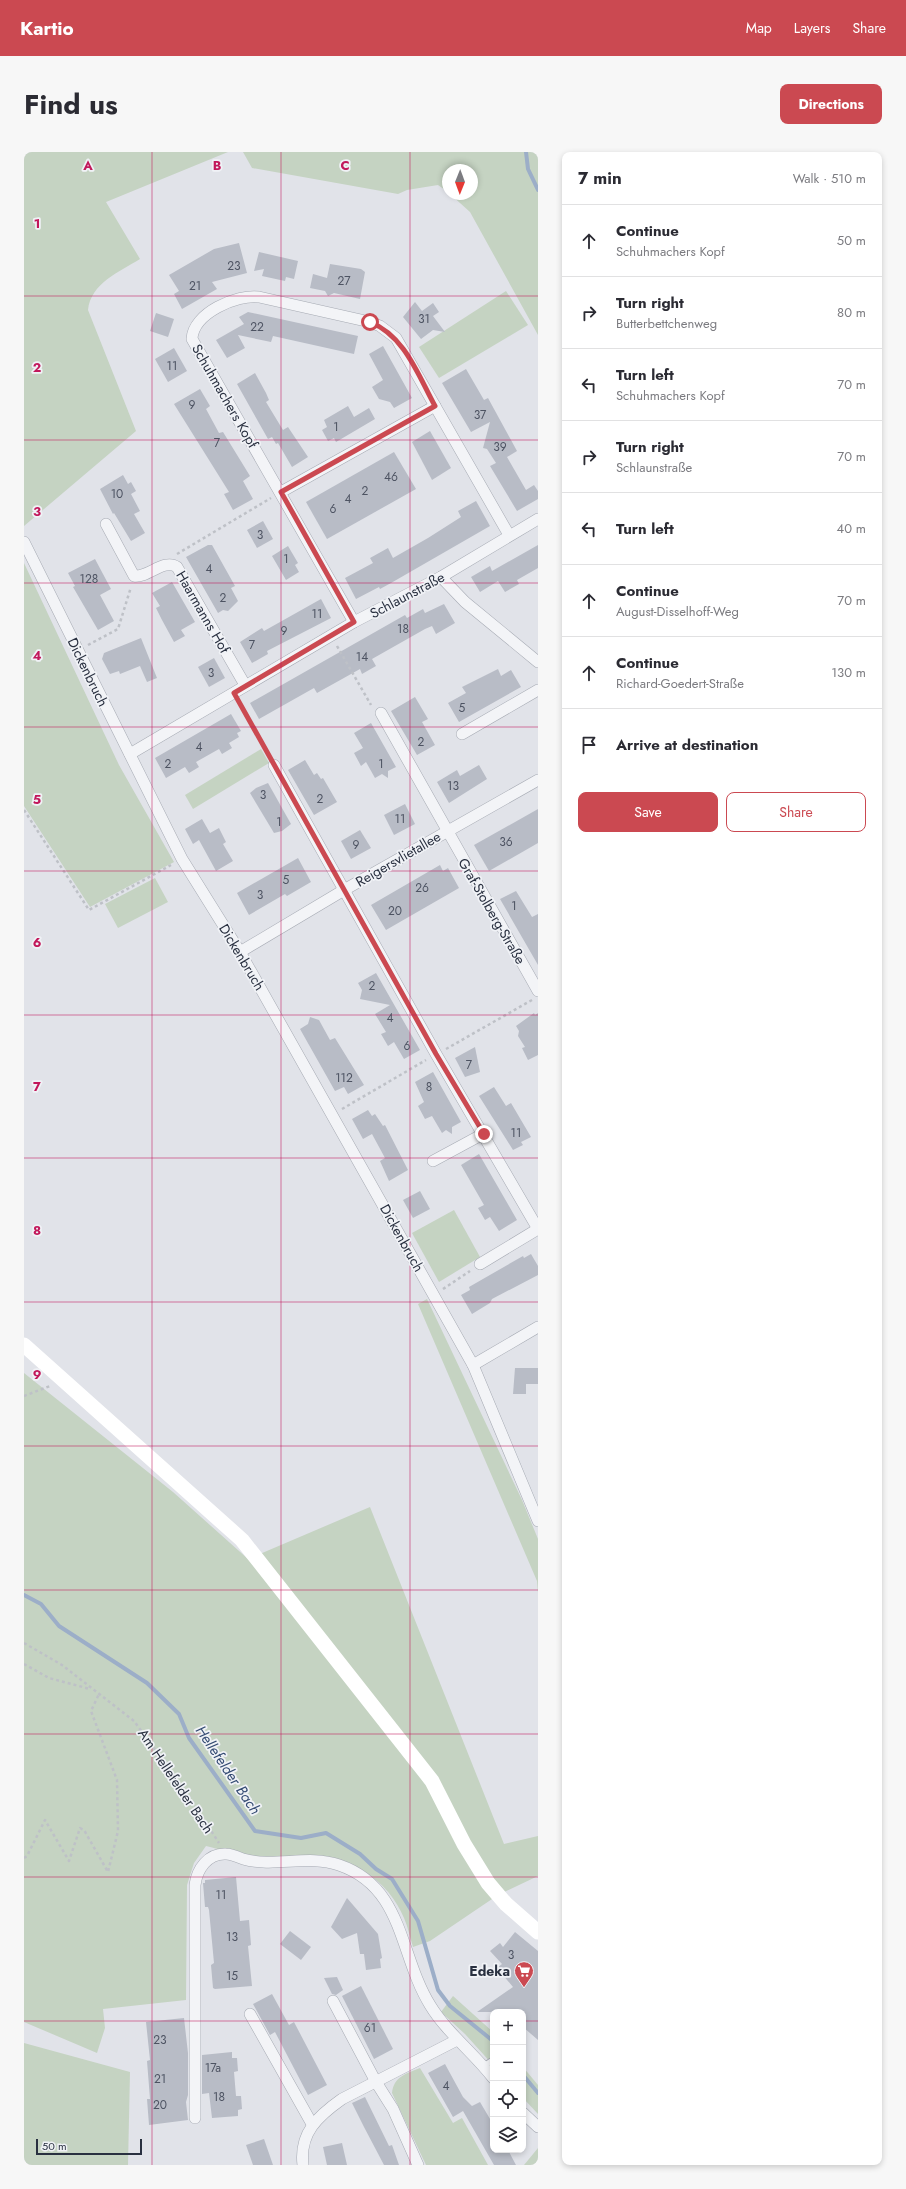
<!DOCTYPE html>
<meta charset="utf-8">
<style>
body{margin:0;font-family:Jost,sans-serif;background:#f7f7f7;color:#2b2b33}
.controls{position:absolute;right:12px;bottom:12px;display:grid;overflow:hidden;border-radius:8px;box-shadow:0 2px 6px #0003}
.controls button{width:36px;height:36px;display:grid;place-items:center;padding:0;border:0;border-bottom:1px solid #e1e1e2;background:#fff;color:#2b2b33;font:20px sans-serif}
.compass{position:absolute;left:418px;top:12px;width:36px;height:36px;border-radius:50%;background:#fff;box-shadow:0 2px 6px #0003;rotate:181deg}
.scale{position:absolute;left:12px;bottom:10px;width:106px;box-sizing:border-box;padding-left:4px;border:2px solid #293040;border-top:0;font-size:11px;line-height:14px;white-space:nowrap;color:#293040;-webkit-text-stroke:3px #f0f2f6;paint-order:stroke}
.stop{position:absolute;width:12px;height:12px;margin:-9px;border:3px solid #cb4951;border-radius:50%;background:#fff}
.stop.end{background:#cb4951;border-color:#fff;box-shadow:0 1px 4px #0008}
.list{margin:0;padding:0;list-style:none}
h2{display:flex;justify-content:space-between;align-items:center;height:52px;margin:0;padding:0 16px;font-size:17px}
h2 small{font-size:13px;font-weight:400;color:#7c7c81}
.list li{display:grid;grid-template-columns:26px 1fr auto;gap:12px;align-items:center;box-sizing:border-box;height:72px;padding:0 16px;border-top:1px solid #e1e1e2}
.list b{display:block;font-size:15px;white-space:nowrap}
.list p{margin:0;font-size:13px;white-space:nowrap;color:#7c7c81}
.list em{font-size:13px;font-style:normal;color:#7c7c81}
.actions{display:flex;gap:8px;padding:12px 16px}
.actions a{flex:1;padding:9px 0;border:1px solid #cb4951;border-radius:8px;text-align:center;font-size:14px;color:#cb4951}
.actions .main{background:#cb4951;color:#fff}
.icon{flex:none;width:22px;height:22px;fill:none;stroke:currentColor;stroke-width:2;stroke-linecap:round;stroke-linejoin:round}
.map{position:relative;flex:none;width:514px;height:2013px;overflow:hidden;border-radius:8px}
header{display:flex;align-items:center;gap:24px;box-sizing:border-box;height:56px;padding:0 20px;background:#cb4951;color:#fff}
header strong{font-size:19px}
nav{display:flex;gap:22px;margin-inline-start:auto;font-size:14px}
.intro{display:flex;align-items:center;justify-content:space-between;box-sizing:border-box;height:96px;padding:0 24px}
h1{margin:0;font-size:28px}
.button{padding:10px 18px;border-radius:8px;background:#cb4951;color:#fff;font-size:14px;font-weight:700}
main{display:flex;gap:24px;padding:0 24px}
aside{flex:1;background:#fff;border-radius:8px;box-shadow:0 2px 6px #0003}
.map>svg:first-child{display:block}
.green{fill:#c5d3c2}
.lines{fill:none;stroke-linecap:round;stroke-linejoin:round}
.stream{stroke:#9caec8;stroke-width:4}
.building{fill:#b8bcc6}
.service-casing{stroke:#a6aab3;stroke-width:7}
.minor-casing{stroke:#a6aab3;stroke-width:12}
.path{stroke:#bec1c7;stroke-width:2.5;stroke-dasharray:3 3;stroke-linecap:butt}
.service{stroke:#f3f4f7;stroke-width:5.5}
.minor{stroke:#f3f4f7;stroke-width:11}
.secondary{stroke:#fff;stroke-width:15}
.route{stroke:#cb4951;stroke-width:5}
.grid{fill:none;stroke:#c2185b;stroke-width:1;stroke-opacity:0.55}
.labels{text-anchor:middle;dominant-baseline:central;stroke-width:3.5;stroke-linejoin:round;paint-order:stroke}
.number-label{font-size:12px;fill:#4d5362}
.street-label{font-size:14px;fill:#293040;stroke:#f0f2f6}
.poi-label{font-size:14px;font-weight:bold;fill:#293040;stroke:#f0f2f6;text-anchor:end}
.water-label{font-size:15px;font-style:italic;fill:#344b73;stroke:#f0f2f6}
.grid-label{font-size:13px;text-anchor:middle;font-weight:bold;fill:#c2185b;stroke:#f0f2f6;stroke-width:3.5;stroke-linejoin:round;paint-order:stroke}
</style>
<header>
<strong>Kartio</strong>
<nav><a>Map</a><a>Layers</a><a>Share</a></nav>
</header>
<div class="intro"><h1>Find us</h1><a class="button">Directions</a></div>
<main>
<div class="map">
<svg width="514" height="2013" viewBox="0 0 514 2013">
<rect width="100%" height="100%" fill="#e1e3e9"/>
<g class="green">
<path d="M0,0H204L82,50L116,107C95,120 67,131 64,158L112,279L0,374Z"/>
<path d="M219,0H514V183L446,60L426,42H448V18H424V40L414,33L383,38L374,42L228,16Z"/>
<path d="M482,139L504,173L415,226L395,195Z"/>
<path d="M0,411L95,613L150,710L66,755L0,654Z"/>
<path d="M237,597L245,611L169,657L161,643Z"/>
<path d="M131,726L144,750L94,776L81,752Z"/>
<path d="M430,1058L456,1105L415,1130L388,1081Z"/>
<path d="M403,1147L498,1348L514,1387V1441L513,1429L394,1152Z"/>
<path d="M0,1221L149,1340L224,1407L346,1355L480,1692L514,1684V1724L474,1743L406,1789L389,1795C386,1786 384,1775 380,1766C365,1729 326,1703 287,1703C270,1703 252,1710 235,1707C218,1705 199,1698 182,1694L170,1711L163,1733L162,1848L79,1857L81,1876L73,1901L0,1870Z"/>
<path d="M429,1844L469,1880V1913L441,1882L417,1860Z"/>
<path d="M0,1891L106,1920L104,2013H0Z"/>
<path d="M499,1915L514,1933V1962L499,1946Z"/>
<path d="M396,1916L429,1971L438,1966L464,2013H402L368,1941C370,1924 382,1922 396,1916Z"/>
<path d="M514,1996V2013H500Z"/>
</g>
<g class="lines">
<g class="stream">
<path d="M502,0L504,17L514,38"/>
<path d="M0,1443L17,1452L35,1474L123,1531L155,1562L165,1586L231,1679L277,1686L302,1681L336,1702L352,1717L368,1727L394,1769L414,1838L426,1854L469,1889"/>
<path d="M499,1923L514,1941"/>
</g>
</g>
<g class="building">
<path d="M215,91L223,121L188,130L193,137L158,157L150,142L155,139L145,123L190,97Z"/>
<path d="M235,100L274,109L270,127L262,125L261,129L238,124L240,117L230,119Z"/>
<path d="M306,112L337,117L341,120L336,147L310,141L304,144L301,139L286,136L289,122L303,126Z"/>
<path d="M391,150L398,159L409,151L415,160L409,164L421,180L409,178L397,187L379,165Z"/>
<path d="M224,160L334,184L330,202L249,184L247,190L214,183L221,196L203,206L192,188L220,172L215,165Z"/>
<path d="M132,161L150,167L144,185L126,179Z"/>
<path d="M359,194L388,246L370,256L366,250L355,247L348,235L359,228L345,202Z"/>
<path d="M150,196L163,219L144,230L131,207Z"/>
<path d="M442,217L460,248L464,246L493,299L483,305L502,338L510,333L514,339V347L493,359L466,314L472,311L463,297L459,296L466,270L447,280L418,231Z"/>
<path d="M231,221L242,241L245,248L242,250L259,278L264,275L284,305L268,315L254,291L252,292L248,285L244,287L213,232Z"/>
<path d="M176,237L186,254L182,257L195,281L199,280L226,324L219,329L229,347L209,358L200,342L205,340L150,252Z"/>
<path d="M324,254L330,265L345,256L351,267L312,290L310,286L304,289L298,278L303,275L300,268Z"/>
<path d="M406,279L427,316L408,328L388,290Z"/>
<path d="M370,300L392,337L303,387L282,350Z"/>
<path d="M99,323L104,332L107,330L112,339L107,342L116,359L110,362L121,381L107,389L90,361L89,362L76,337Z"/>
<path d="M452,349L466,374L367,431L356,437L355,435L332,447L321,426L349,411L346,406L364,396L369,406L404,386L437,365L434,359Z"/>
<path d="M239,369L249,387L233,396L223,378Z"/>
<path d="M184,393H188L211,434L207,436L214,449L204,459L199,458L194,461L162,405Z"/>
<path d="M514,393V416L493,428L495,432L481,440L474,429L456,440L447,425L466,414L468,419Z"/>
<path d="M264,394L274,411L271,413L275,420L262,428L248,404Z"/>
<path d="M71,407L87,437L76,443L90,469L74,478L49,435L51,434L44,421Z"/>
<path d="M148,430L171,470L157,478L161,484L150,490L138,468L132,456L136,454L128,441Z"/>
<path d="M297,447L307,466L243,499L244,502L228,511L216,490L238,476L240,479Z"/>
<path d="M420,452L431,471L412,482L408,474L401,477L348,507L352,514L338,522L336,517L293,541L290,536L235,567L226,551L381,463L383,466L399,457L401,461Z"/>
<path d="M117,486L133,526L123,530L116,514L96,522L95,519L86,522L78,507L80,501Z"/>
<path d="M190,506L201,526L185,535L174,515Z"/>
<path d="M474,517L477,524L487,518L497,535L435,570L424,551L442,541L438,535Z"/>
<path d="M391,545L404,567L398,570L411,593L393,603L367,559Z"/>
<path d="M207,562L217,579L213,581L215,585L205,591L208,596L198,602L195,597L172,610L175,615L165,621L161,615L142,626L131,606Z"/>
<path d="M347,571L372,615L364,619V626L358,622L351,626L342,610L337,614L330,601L339,596L330,581Z"/>
<path d="M281,608L290,623L293,621L297,627L299,626L313,650L290,663L264,618Z"/>
<path d="M455,613L463,627L425,651L413,630L433,618L436,624Z"/>
<path d="M244,631L267,672L258,679L250,681L226,641L232,636Z"/>
<path d="M381,652L391,672L370,683L360,663Z"/>
<path d="M514,657V691L465,719L450,693Z"/>
<path d="M178,667L186,681L195,676L202,690L199,692L209,709L192,719L175,688L169,692L161,677Z"/>
<path d="M336,678L347,696L327,707L317,689Z"/>
<path d="M274,706L287,730L263,744L261,742L225,763L213,741Z"/>
<path d="M416,713L419,719L424,716L435,736L362,778L347,753Z"/>
<path d="M492,739L508,765L514,762V813L476,747Z"/>
<path d="M352,821L396,898L380,907L370,890L364,894L357,882L362,880L351,862L366,853L336,847L338,838L334,831Z"/>
<path d="M510,861L511,863L514,861V903L504,908L498,896L501,895L494,884L495,879L492,874Z"/>
<path d="M286,865L295,868L306,888L311,886L340,933L324,942L320,935L311,939L276,877L284,872Z"/>
<path d="M451,895L456,920L441,925L431,906Z"/>
<path d="M409,920L437,970L428,975V982L422,978L418,981L408,964L401,967L394,954L400,950L391,930Z"/>
<path d="M470,935L482,954L487,951L507,985L497,990L499,993L489,998L455,944Z"/>
<path d="M344,958L348,964L351,962L359,974L361,973L384,1018L365,1029L356,1009L361,1006L348,982L339,987L328,967Z"/>
<path d="M455,1002L493,1068L475,1079L466,1065L461,1068L454,1056L460,1053L437,1013Z"/>
<path d="M396,1039L406,1057L389,1066L379,1048Z"/>
<path d="M507,1102L514,1114V1123L468,1147L466,1151L448,1162L437,1143L446,1138L445,1135L499,1104L500,1106Z"/>
<path d="M491,1216H514V1232H502V1242H489Z"/>
<path d="M212,1725L216,1769L225,1768L227,1793L224,1794L228,1834L191,1837L189,1836L187,1813L190,1811L185,1758L184,1755H181L179,1731H181V1728Z"/>
<path d="M323,1746L354,1782L358,1806L356,1807L357,1816L342,1818L340,1802H336L333,1781L318,1787L307,1775Z"/>
<path d="M266,1779L287,1795L277,1808L256,1792Z"/>
<path d="M491,1780L514,1799V1888L499,1875V1860H453L489,1835L473,1816L478,1812L466,1799L476,1791L479,1795Z"/>
<path d="M313,1825L319,1838L312,1843L308,1842L300,1826Z"/>
<path d="M337,1834L369,1897L350,1907L318,1844Z"/>
<path d="M248,1842L265,1873L270,1870L303,1933L284,1943L251,1880L246,1883L229,1852Z"/>
<path d="M160,1866L164,1901V1943L162,1950L164,1968L125,1973L123,1947H126L123,1909L126,1908L122,1870Z"/>
<path d="M208,1900V1906H213L214,1919L210,1920L212,1944H217L218,1957L214,1958V1964L188,1966L185,1941L178,1942V1903Z"/>
<path d="M421,1912L439,1945L448,1954L456,1950L469,1972V1998H484L492,2013H470L439,1959L429,1965L404,1921Z"/>
<path d="M341,1945L365,1994L368,1993L375,2013H360L340,1975L328,1951Z"/>
<path d="M240,1987L249,2013H229L222,1993Z"/>
<path d="M318,1991L323,2013H303L299,1995Z"/>
</g>
<g class="lines">
<g class="service-casing">
<path id="service" d="M460,1914L469,1908"/>
</g>
<g class="minor-casing">
<g id="minor">
<path d="M257,340L411,254"/>
<path d="M82,372L110,424C124,426 140,406 153,415L221,533"/>
<path d="M0,390L158,707L216,800L449,1213L514,1369"/>
<path d="M417,425L441,450L514,510"/>
<path d="M330,470L168,187C169,161 213,142 235,145L346,170L356,174L372,186L485,383"/>
<path d="M357,561L514,839"/>
<path d="M438,582L514,538"/>
<path d="M106,602L330,470L417,425L514,367"/>
<path d="M250,613L412,902L514,1077"/>
<path d="M216,800L320,738L514,628"/>
<path d="M409,1009L459,982"/>
<path d="M456,1112L514,1077"/>
<path d="M449,1213L514,1175"/>
<path d="M309,1849L352,1930L369,1957L394,2013"/>
<path d="M226,1862L288,1972"/>
<path d="M499,1961L514,1975"/>
<path d="M171,1966V1733C173,1717 184,1701 202,1702C207,1702 214,1705 219,1707C251,1716 284,1702 315,1713C380,1735 375,1803 406,1853C423,1881 449,1900 469,1926"/>
<path d="M279,2013C275,1981 294,1964 318,1947L433,1888"/>
</g>
</g>
<g class="path">
<path d="M153,402L247,346"/>
<path d="M64,493L94,477L107,435"/>
<path d="M313,494L347,553"/>
<path d="M216,551L244,602"/>
<path d="M0,658L65,758L147,713"/>
<path d="M422,897L508,848"/>
<path d="M318,957L402,908"/>
<path d="M419,1137L446,1119"/>
<path d="M0,1244L26,1234"/>
<path d="M0,1491L38,1513L110,1569L164,1643L195,1691"/>
<path d="M0,1512L25,1526L66,1537"/>
<path d="M0,1706L3,1704L21,1668L45,1709L56,1676L60,1678L84,1720L94,1679L93,1628L67,1559L75,1542"/>
</g>
<use href="#service" class="service"/>
<use href="#minor" class="minor"/>
<path class="secondary" d="M0,1193L218,1388L408,1629L440,1692L464,1731L482,1752L514,1780"/>
</g>
<g class="lines">
<path class="route" d="M346,170C381,184 394,223 411,254L257,340L330,470L210,541L412,902L460,982"/>
</g>
<path class="grid" d="M128,0V2013M257,0V2013M386,0V2013M0,144H514M0,288H514M0,431H514M0,575H514M0,719H514M0,863H514M0,1006H514M0,1150H514M0,1294H514M0,1438H514M0,1582H514M0,1725H514M0,1869H469M499,1869H514"/>
<defs>
<g id="supermarket-pin" transform="scale(1)"><path d="M0 17L-7.5 6A9.5 9.5 0 1 1 7.5 6Z" fill="#cb4951" stroke="#f0f2f6"/><path d="M-6-5.5h2.5l.6 2H6L4.5 2H-2.5L-4.4-4H-6ZM-1.5 3.2a1.3 1.3 0 1 0 .1 0ZM3 3.2a1.3 1.3 0 1 0 .1 0Z" fill="#fff"/></g>
</defs>
<g fill-rule="evenodd">
<use href="#supermarket-pin" x="500" y="1819"/>
</g>
<g class="labels">
<g class="number-label">
<text x="210" y="114">23</text>
<text x="320" y="129">27</text>
<text x="171" y="134">21</text>
<text x="400" y="167">31</text>
<text x="233" y="175">22</text>
<text x="148" y="214">11</text>
<text x="168" y="253">9</text>
<text x="456" y="263">37</text>
<text x="312" y="275">1</text>
<text x="193" y="291">7</text>
<text x="476" y="295">39</text>
<text x="367" y="325">46</text>
<text x="341" y="339">2</text>
<text x="93" y="342">10</text>
<text x="324" y="347">4</text>
<text x="309" y="357">6</text>
<text x="236" y="383">3</text>
<text x="262" y="407">1</text>
<text x="185" y="417">4</text>
<text x="65" y="427">128</text>
<text x="199" y="446">2</text>
<text x="293" y="462">11</text>
<text x="379" y="477">18</text>
<text x="260" y="479">9</text>
<text x="228" y="493">7</text>
<text x="338" y="505">14</text>
<text x="187" y="521">3</text>
<text x="438" y="556">5</text>
<text x="397" y="590">2</text>
<text x="175" y="595">4</text>
<text x="144" y="612">2</text>
<text x="357" y="612">1</text>
<text x="429" y="634">13</text>
<text x="239" y="643">3</text>
<text x="296" y="647">2</text>
<text x="376" y="667">11</text>
<text x="255" y="670">1</text>
<text x="482" y="690">36</text>
<text x="332" y="693">9</text>
<text x="262" y="728">5</text>
<text x="398" y="736">26</text>
<text x="236" y="743">3</text>
<text x="490" y="754">1</text>
<text x="371" y="759">20</text>
<text x="348" y="834">2</text>
<text x="366" y="866">4</text>
<text x="383" y="894">6</text>
<text x="445" y="913">7</text>
<text x="320" y="926">112</text>
<text x="405" y="935">8</text>
<text x="492" y="981">11</text>
<text x="197" y="1743">11</text>
<text x="208" y="1785">13</text>
<text x="487" y="1803">3</text>
<text x="208" y="1824">15</text>
<text x="346" y="1876">61</text>
<text x="136" y="1888">23</text>
<text x="189" y="1916">17a</text>
<text x="136" y="1927">21</text>
<text x="422" y="1934">4</text>
<text x="195" y="1945">18</text>
<text x="136" y="1953">20</text>
</g>
<g class="street-label">
<text transform="translate(201 244) rotate(60)">Schuhmachers Kopf</text>
<text transform="translate(383 443) rotate(-28)">Schlaunstraße</text>
<text transform="translate(179 460) rotate(60)">Haarmanns Hof</text>
<text transform="translate(64 520) rotate(64)">Dickenbruch</text>
<text transform="translate(374 707) rotate(-30)">Reigersvlietallee</text>
<text transform="translate(468 759) rotate(60)">Graf-Stolberg-Straße</text>
<text transform="translate(218 805) rotate(59)">Dickenbruch</text>
<text transform="translate(378 1086) rotate(61)">Dickenbruch</text>
<text transform="translate(152 1629) rotate(56)">Am Hellefelder Bach</text>
</g>
<g class="poi-label">
<text x="486" y="1819">Edeka</text>
</g>
<g class="water-label">
<text transform="translate(204 1618) rotate(56)">Hellefelder Bach</text>
</g>
</g>
<g class="grid-label">
<text x="64" y="18">A</text>
<text x="193" y="18">B</text>
<text x="321" y="18">C</text>
<text x="13" y="76">1</text>
<text x="13" y="220">2</text>
<text x="13" y="364">3</text>
<text x="13" y="508">4</text>
<text x="13" y="652">5</text>
<text x="13" y="795">6</text>
<text x="13" y="939">7</text>
<text x="13" y="1083">8</text>
<text x="13" y="1227">9</text>
</g>
</svg>
<div class="controls">
<button>+</button>
<button>−</button>
<button><svg class="icon" aria-label="locate" viewBox="0 0 24 24"><circle cx="12" cy="12" r="6"/><path d="M12 2v4M12 18v4M2 12h4M18 12h4"/></svg></button>
<button><svg class="icon" aria-label="layers" viewBox="0 0 24 24"><path d="M12 4l9 5-9 5-9-5zM3 14l9 5 9-5"/></svg></button>
</div>
<svg class="compass" viewBox="-18 -18 36 36"><path d="M0-13l5 13h-10z" fill="#e53935"/><path d="M0 13l5-13h-10z" fill="#7c7c81"/></svg>
<div class="scale">50 m</div>
<div class="stop" style="left:346px;top:170px"></div>
<div class="stop end" style="left:460px;top:982px"></div>
</div>
<aside>
<h2>7 min<small>Walk · 510 m</small></h2>
<ul class="list">
<li><svg class="icon" aria-label="ahead" viewBox="0 0 24 24"><path d="M12 20V5M6 11l6-6 6 6"/></svg><div><b>Continue</b><p>Schuhmachers Kopf</p></div><em>50 m</em></li>
<li><svg class="icon" aria-label="right" viewBox="0 0 24 24"><path d="M7 20v-9h11M14 6l5 5-5 5"/></svg><div><b>Turn right</b><p>Butterbettchenweg</p></div><em>80 m</em></li>
<li><svg class="icon" aria-label="left" viewBox="0 0 24 24"><path d="M17 20v-9H6M10 6l-5 5 5 5"/></svg><div><b>Turn left</b><p>Schuhmachers Kopf</p></div><em>70 m</em></li>
<li><svg class="icon" aria-label="right" viewBox="0 0 24 24"><path d="M7 20v-9h11M14 6l5 5-5 5"/></svg><div><b>Turn right</b><p>Schlaunstraße</p></div><em>70 m</em></li>
<li><svg class="icon" aria-label="left" viewBox="0 0 24 24"><path d="M17 20v-9H6M10 6l-5 5 5 5"/></svg><div><b>Turn left</b></div><em>40 m</em></li>
<li><svg class="icon" aria-label="ahead" viewBox="0 0 24 24"><path d="M12 20V5M6 11l6-6 6 6"/></svg><div><b>Continue</b><p>August-Disselhoff-Weg</p></div><em>70 m</em></li>
<li><svg class="icon" aria-label="ahead" viewBox="0 0 24 24"><path d="M12 20V5M6 11l6-6 6 6"/></svg><div><b>Continue</b><p>Richard-Goedert-Straße</p></div><em>130 m</em></li>
<li><svg class="icon" aria-label="arrive" viewBox="0 0 24 24"><path d="M6 21V4h12l-3 4 3 4H6"/></svg><div><b>Arrive at destination</b></div></li>
</ul>
<div class="actions"><a class="main">Save</a><a>Share</a></div>
</aside>
</main>
